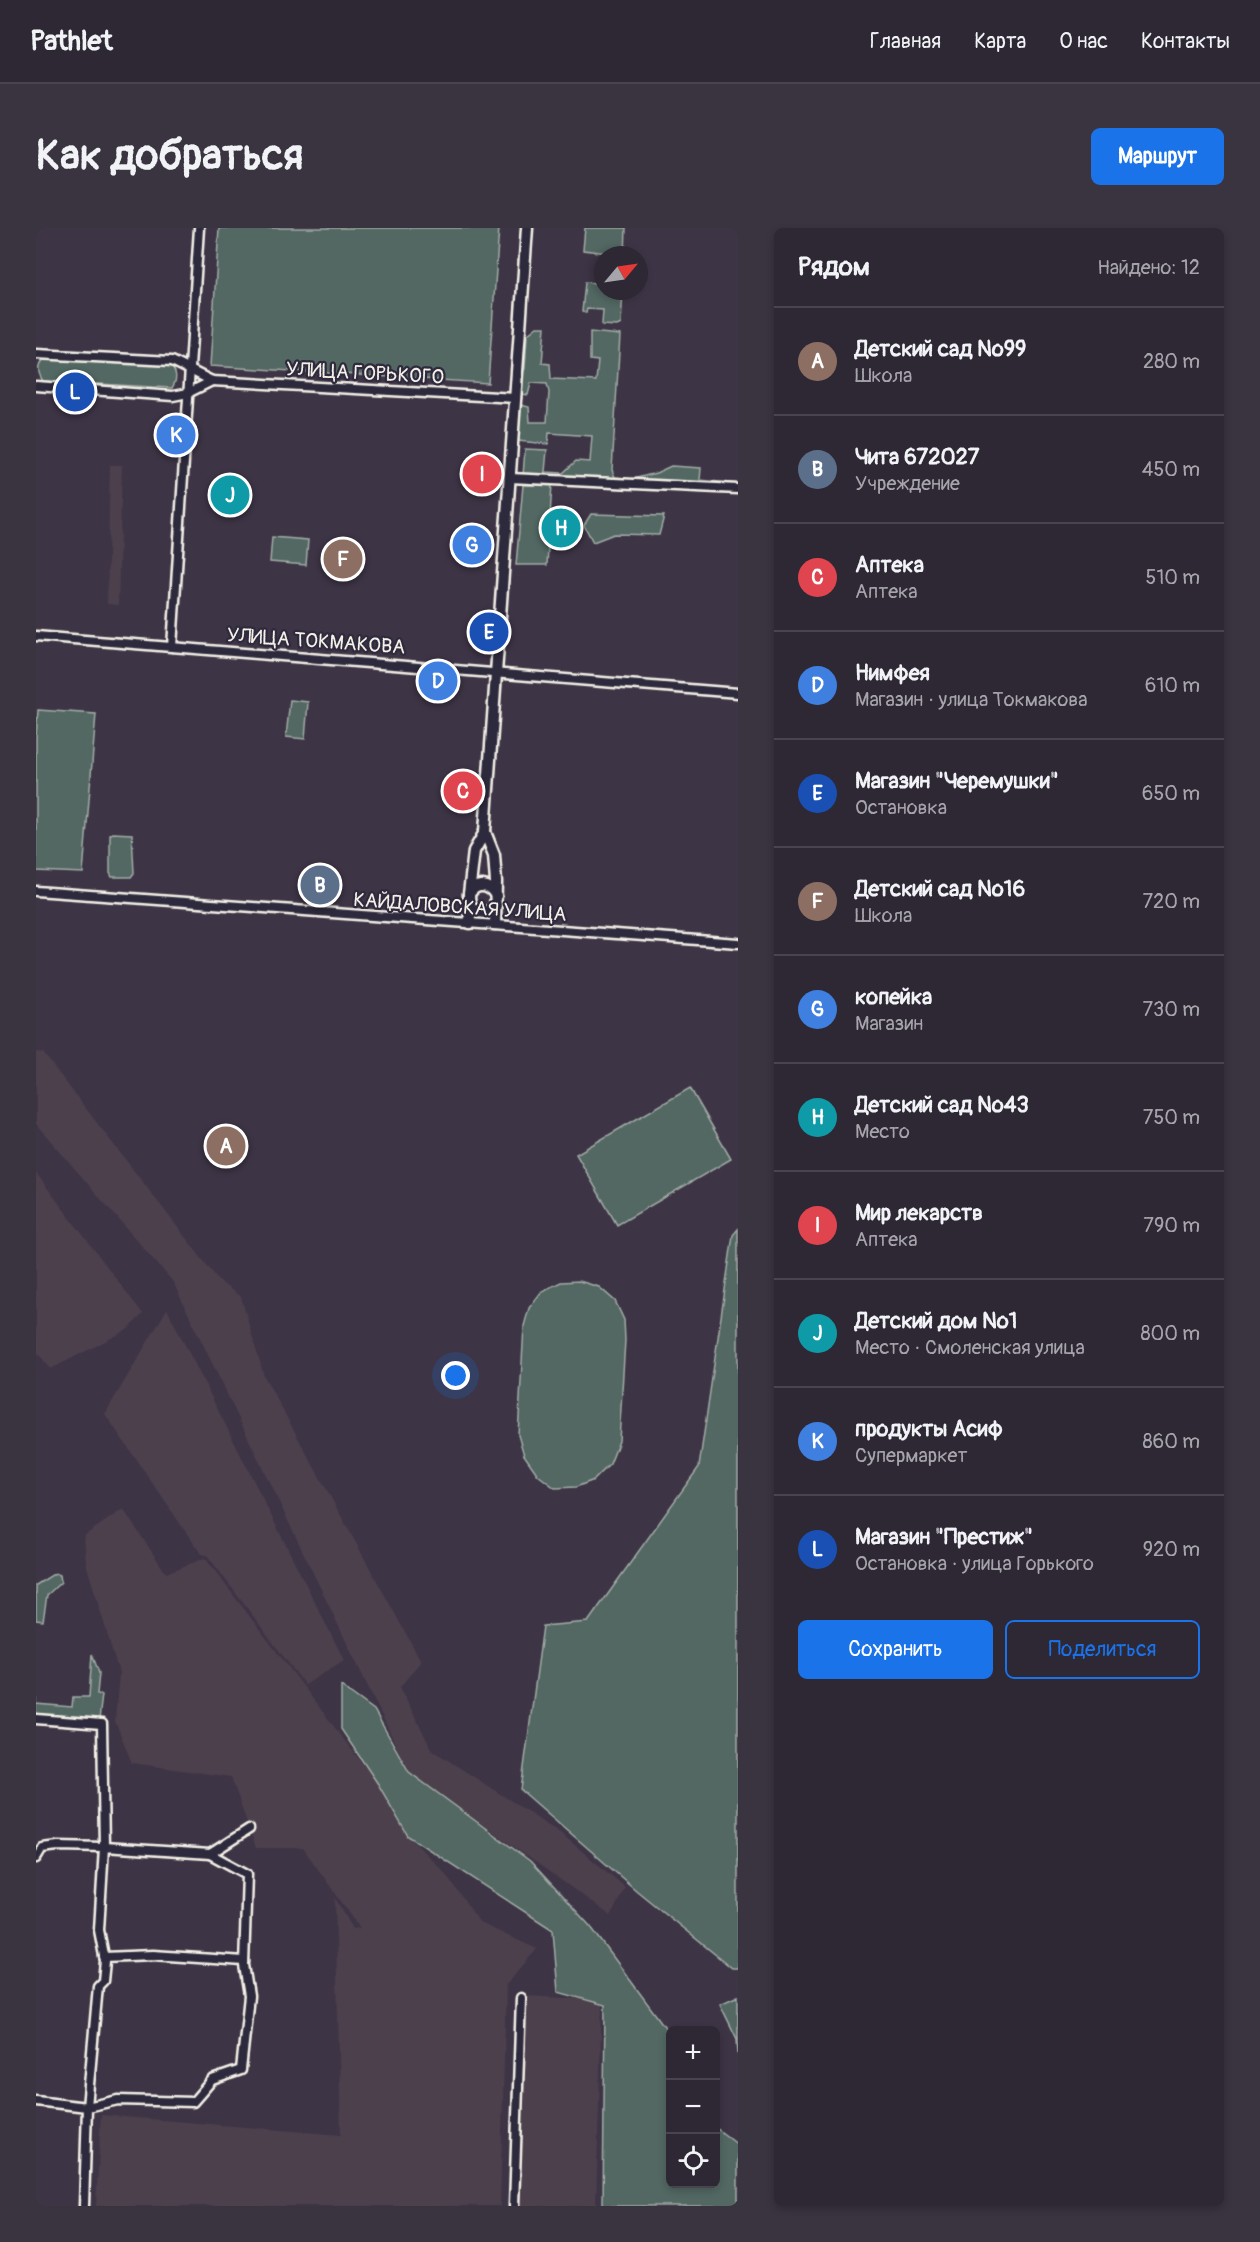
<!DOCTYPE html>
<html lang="ru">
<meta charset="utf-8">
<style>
body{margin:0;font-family:Pangolin,sans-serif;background:#3a3340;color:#f1f3f6}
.controls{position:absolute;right:18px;bottom:18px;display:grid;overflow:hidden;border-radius:9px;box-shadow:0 3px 9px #0003}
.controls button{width:54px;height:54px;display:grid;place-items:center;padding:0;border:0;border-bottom:2px solid #49444f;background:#2e2734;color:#f1f3f6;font:30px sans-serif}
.compass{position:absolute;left:558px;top:18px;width:54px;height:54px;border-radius:50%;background:#2e2734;box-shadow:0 3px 9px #0003;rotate:61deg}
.you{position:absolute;left:420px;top:1148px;width:21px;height:21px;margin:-15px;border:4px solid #fff;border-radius:50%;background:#1a73e8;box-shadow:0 0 0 9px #1a73e833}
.badge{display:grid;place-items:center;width:39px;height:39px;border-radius:50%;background:#1a73e8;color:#fff;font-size:20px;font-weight:700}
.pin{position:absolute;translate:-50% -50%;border:3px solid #fff;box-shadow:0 2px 6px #0006}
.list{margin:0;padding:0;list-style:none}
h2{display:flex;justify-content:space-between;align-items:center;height:78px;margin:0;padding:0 24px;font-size:26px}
h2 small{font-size:20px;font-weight:400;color:#a7a5ac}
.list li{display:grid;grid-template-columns:39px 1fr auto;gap:18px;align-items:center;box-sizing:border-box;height:108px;padding:0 24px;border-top:2px solid #49444f}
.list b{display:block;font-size:22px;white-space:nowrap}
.list p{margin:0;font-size:20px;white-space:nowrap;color:#a7a5ac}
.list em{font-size:20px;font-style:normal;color:#a7a5ac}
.actions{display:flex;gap:12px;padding:18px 24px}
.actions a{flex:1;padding:14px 0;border:2px solid #1a73e8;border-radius:9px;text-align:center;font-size:21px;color:#1a73e8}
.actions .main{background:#1a73e8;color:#fff}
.icon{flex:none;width:33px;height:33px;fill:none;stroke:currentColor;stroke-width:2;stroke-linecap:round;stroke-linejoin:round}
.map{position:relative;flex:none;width:702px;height:1978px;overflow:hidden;border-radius:9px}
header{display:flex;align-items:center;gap:36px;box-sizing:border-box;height:84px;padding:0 30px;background:#2e2734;border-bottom:2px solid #49444f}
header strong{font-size:28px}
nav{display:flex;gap:33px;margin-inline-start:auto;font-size:21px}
.intro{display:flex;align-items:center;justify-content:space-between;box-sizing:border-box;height:144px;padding:0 36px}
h1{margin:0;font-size:42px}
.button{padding:15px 27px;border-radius:9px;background:#1a73e8;color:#fff;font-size:21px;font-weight:700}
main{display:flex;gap:36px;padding:0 36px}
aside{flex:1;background:#2e2734;border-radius:9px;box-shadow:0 3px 9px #0003}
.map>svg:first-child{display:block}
.built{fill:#4d404e}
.green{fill:#526863;stroke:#a3aca6;stroke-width:1.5}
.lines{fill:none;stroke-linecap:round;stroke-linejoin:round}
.minor-casing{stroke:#f4f1e8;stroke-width:13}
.tertiary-casing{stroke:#f4f1e8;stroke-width:15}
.minor{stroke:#2f2a3d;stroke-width:8}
.tertiary{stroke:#2f2a3d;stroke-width:10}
.labels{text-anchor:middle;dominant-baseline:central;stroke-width:4.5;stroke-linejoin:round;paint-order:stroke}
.street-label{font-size:20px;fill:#f4f1e8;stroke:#2f2a3d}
</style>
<header>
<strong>Pathlet</strong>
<nav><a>Главная</a><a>Карта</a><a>О нас</a><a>Контакты</a></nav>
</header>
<div class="intro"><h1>Как добраться</h1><a class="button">Маршрут</a></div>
<main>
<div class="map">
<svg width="702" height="1978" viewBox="0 0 702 1978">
<rect width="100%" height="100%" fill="#3d3445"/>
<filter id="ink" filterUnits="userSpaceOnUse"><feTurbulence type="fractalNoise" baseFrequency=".0167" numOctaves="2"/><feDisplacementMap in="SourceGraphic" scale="12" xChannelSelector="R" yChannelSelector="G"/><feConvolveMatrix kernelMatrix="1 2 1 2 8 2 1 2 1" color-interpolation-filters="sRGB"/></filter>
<g filter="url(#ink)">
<g class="built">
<path d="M74,237H86L82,377L71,376Z"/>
<path d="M0,824L7,825L184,1054L205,1069L228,1148L385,1433L364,1459L396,1522L522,1603L589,1659L575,1688L373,1544L137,1054L0,896Z"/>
<path d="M0,945L107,1086L91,1102L15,1141L0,1123Z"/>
<path d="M131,1081L308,1432L269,1457L171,1327L165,1326L69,1186Z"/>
<path d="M87,1281L130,1345L169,1330L342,1556L372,1608L409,1645L444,1695L501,1721L470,1757L464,1978H60L65,1887L305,1907L299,1670L317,1701L324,1700L267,1620H220L195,1549L96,1535L79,1493L83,1445L50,1335L48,1308Z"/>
<path d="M490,1768L566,1772L560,1978H482Z"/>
</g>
<g class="green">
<path d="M183,0H463L452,155L174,138Z"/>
<path d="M549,0H590L589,27H573L572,25L547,22Z"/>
<path d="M549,54L567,56V63H587L585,96L581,98L566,97L567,82L551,81L550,85L546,84Z"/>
<path d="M501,99H509L506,135L514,136L515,151L560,153L562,133L554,132V104L584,107L576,242L579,249L597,251L620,245L635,238L665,240L664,252L702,256V259L487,248L489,221L511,222L509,244L527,245L540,233L554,234L556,208L513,205L512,216L482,213L485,177L493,179L494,194H511L513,164L511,156L495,155L492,167L485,166L486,145L489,141L491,107Z"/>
<path d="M12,129L136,138C141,146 141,152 136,160L7,153C1,144 0,135 12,129Z"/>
<path d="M516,256L511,337H480L487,257Z"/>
<path d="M555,286L628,288L623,307L578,306L557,314L548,297Z"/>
<path d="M236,309L272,312L270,337L234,334Z"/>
<path d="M254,472L272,474L269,511L250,509Z"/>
<path d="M2,482L60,486L47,645L0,643V510Z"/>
<path d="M77,605L96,606L98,645L95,649H76L74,645V607Z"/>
<path d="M654,860L695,931L581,997L540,926Z"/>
<path d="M702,1001V1740H696L601,1663L485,1562L507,1398L552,1394L663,1239L697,1007Z"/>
<path d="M543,1053L563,1059L579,1073L588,1092L589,1112L583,1213L574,1236L558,1252L540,1259L519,1260L502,1247L488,1227L482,1207L488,1098L493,1080L506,1063L525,1054Z"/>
<path d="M19,1345L24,1347L25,1354L11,1367L7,1393L0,1392V1357Z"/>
<path d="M56,1426L63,1445L61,1466L66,1467L63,1492L3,1487L0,1484V1467V1476L36,1479L37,1469H53Z"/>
<path d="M305,1458L338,1482L373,1544L494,1633L555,1699L634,1806V1956H680V1900L702,1917V1978H567L569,1777L522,1764L517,1702L372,1608L342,1556L305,1501Z"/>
<path d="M702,1768V1827L701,1811L684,1776Z"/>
</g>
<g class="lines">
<g class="minor-casing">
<g id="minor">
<path d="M0,126L136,133L176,153L480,170"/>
<path d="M0,158L137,168L152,165L176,153"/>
<path d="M474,250L702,261"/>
<path d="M0,408L702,465"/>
<path d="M136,419L163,0"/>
<path d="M0,663C234,681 468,698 702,715"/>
<path d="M0,1491L66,1496L68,1619L22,1618L6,1620L0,1630"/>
<path d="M68,1729L117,1727L208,1733"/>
<path d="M0,1873L51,1879L82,1872L157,1874L176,1852L205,1842L213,1768L208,1737L211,1646L174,1626"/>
<path d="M48,1978L51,1879L62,1758L67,1753L69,1733L63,1702L68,1619L174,1626L213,1601"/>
<path d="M478,1978L485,1770"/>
</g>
</g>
<g class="tertiary-casing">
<g id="tertiary">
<path d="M433,666C440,654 454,656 460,668"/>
<path d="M433,675C439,687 452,688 460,677"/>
<path d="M434,695L433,666L438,623L449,604"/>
<path d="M459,696L460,654L458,627L449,604L491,0"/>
</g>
</g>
<use href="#minor" class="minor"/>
<use href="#tertiary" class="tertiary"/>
</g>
</g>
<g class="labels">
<g class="street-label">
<text transform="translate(329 145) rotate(3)">УЛИЦА ГОРЬКОГО</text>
<text transform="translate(280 413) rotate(4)">УЛИЦА ТОКМАКОВА</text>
<text transform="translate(424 679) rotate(4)">КАЙДАЛОВСКАЯ УЛИЦА</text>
</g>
</g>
</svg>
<div class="controls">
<button>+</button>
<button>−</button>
<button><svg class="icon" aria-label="locate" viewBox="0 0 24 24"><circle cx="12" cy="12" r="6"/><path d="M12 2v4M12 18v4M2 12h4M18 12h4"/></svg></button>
</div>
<svg class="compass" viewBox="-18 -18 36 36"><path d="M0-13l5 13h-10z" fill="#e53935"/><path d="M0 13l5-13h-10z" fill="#a7a5ac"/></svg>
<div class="you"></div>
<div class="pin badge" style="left:190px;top:918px;background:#8d6e63">A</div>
<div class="pin badge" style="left:284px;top:657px;background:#5c6f8a">B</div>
<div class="pin badge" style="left:427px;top:563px;background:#e0444e">C</div>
<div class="pin badge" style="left:402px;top:453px;background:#3f7fe0">D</div>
<div class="pin badge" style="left:453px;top:404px;background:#1a4fb4">E</div>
<div class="pin badge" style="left:307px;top:331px;background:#8d6e63">F</div>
<div class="pin badge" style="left:436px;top:317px;background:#3f7fe0">G</div>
<div class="pin badge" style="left:525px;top:300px;background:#0f9aa8">H</div>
<div class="pin badge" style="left:446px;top:246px;background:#e0444e">I</div>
<div class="pin badge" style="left:194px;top:267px;background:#0f9aa8">J</div>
<div class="pin badge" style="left:140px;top:207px;background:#3f7fe0">K</div>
<div class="pin badge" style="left:39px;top:164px;background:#1a4fb4">L</div>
</div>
<aside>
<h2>Рядом<small>Найдено: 12</small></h2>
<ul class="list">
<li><span class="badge" style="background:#8d6e63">A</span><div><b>Детский сад №99</b><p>Школа</p></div><em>280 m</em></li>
<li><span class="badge" style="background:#5c6f8a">B</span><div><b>Чита 672027</b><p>Учреждение</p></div><em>450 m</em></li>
<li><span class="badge" style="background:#e0444e">C</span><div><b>Аптека</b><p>Аптека</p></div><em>510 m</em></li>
<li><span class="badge" style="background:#3f7fe0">D</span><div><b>Нимфея</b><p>Магазин · улица Токмакова</p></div><em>610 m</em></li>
<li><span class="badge" style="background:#1a4fb4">E</span><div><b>Магазин &quot;Черемушки&quot;</b><p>Остановка</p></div><em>650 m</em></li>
<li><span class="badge" style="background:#8d6e63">F</span><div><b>Детский сад №16</b><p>Школа</p></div><em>720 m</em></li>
<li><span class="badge" style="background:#3f7fe0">G</span><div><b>копейка</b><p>Магазин</p></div><em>730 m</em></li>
<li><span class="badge" style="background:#0f9aa8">H</span><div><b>Детский сад №43</b><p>Место</p></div><em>750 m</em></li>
<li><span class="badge" style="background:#e0444e">I</span><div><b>Мир лекарств</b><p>Аптека</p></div><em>790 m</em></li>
<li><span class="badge" style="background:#0f9aa8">J</span><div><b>Детский дом №1</b><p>Место · Смоленская улица</p></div><em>800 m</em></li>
<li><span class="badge" style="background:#3f7fe0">K</span><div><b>продукты Асиф</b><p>Супермаркет</p></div><em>860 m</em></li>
<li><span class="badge" style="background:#1a4fb4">L</span><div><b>Магазин &quot;Престиж&quot;</b><p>Остановка · улица Горького</p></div><em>920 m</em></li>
</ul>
<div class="actions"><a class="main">Сохранить</a><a>Поделиться</a></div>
</aside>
</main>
